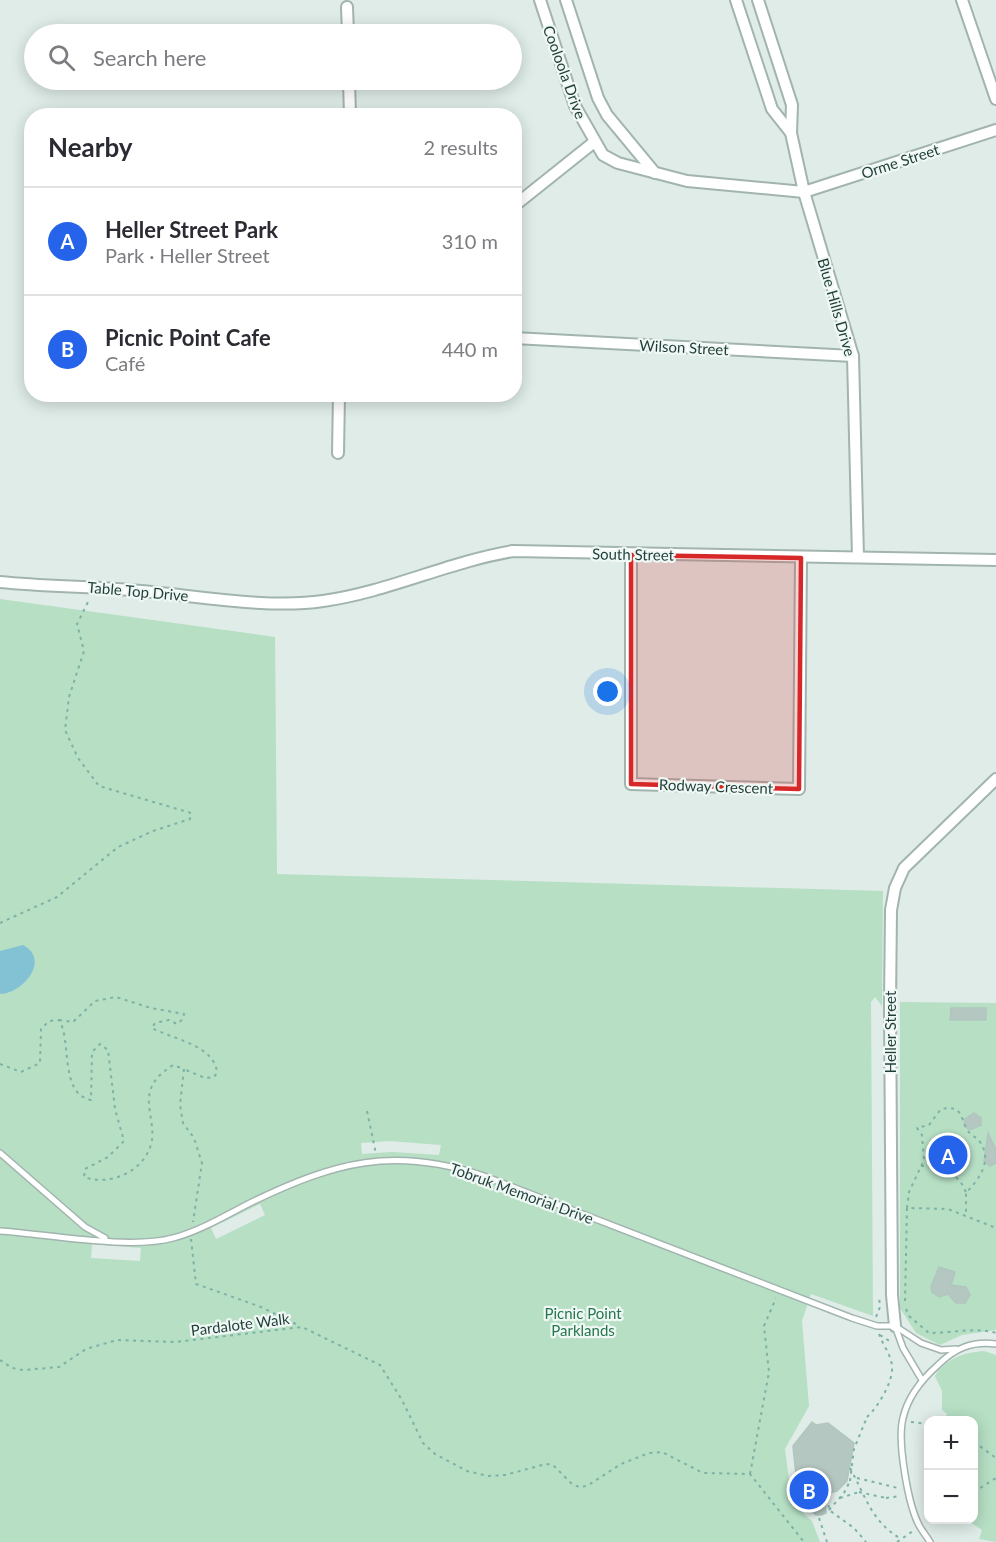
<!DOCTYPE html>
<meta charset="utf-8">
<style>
body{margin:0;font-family:Lato,sans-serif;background:#f2f2f3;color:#2b2b33}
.controls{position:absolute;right:18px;bottom:18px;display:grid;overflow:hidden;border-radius:12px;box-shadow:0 3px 15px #0003}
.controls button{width:54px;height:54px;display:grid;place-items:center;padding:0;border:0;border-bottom:2px solid #e1e1e2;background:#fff;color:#2b2b33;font:30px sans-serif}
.you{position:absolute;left:608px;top:692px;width:21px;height:21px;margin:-15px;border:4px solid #fff;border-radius:50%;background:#1a73e8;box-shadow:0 0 0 9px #1a73e833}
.badge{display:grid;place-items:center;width:39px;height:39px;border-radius:50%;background:#2563eb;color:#fff;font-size:20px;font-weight:700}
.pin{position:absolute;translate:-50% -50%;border:3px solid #fff;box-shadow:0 2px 6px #0006}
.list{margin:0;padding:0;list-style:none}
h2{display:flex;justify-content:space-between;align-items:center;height:78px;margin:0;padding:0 24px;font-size:26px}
h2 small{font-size:20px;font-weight:400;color:#7c7c81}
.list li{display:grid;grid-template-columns:39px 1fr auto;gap:18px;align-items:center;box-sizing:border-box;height:108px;padding:0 24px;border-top:2px solid #e1e1e2}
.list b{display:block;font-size:22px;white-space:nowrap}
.list p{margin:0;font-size:20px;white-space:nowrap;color:#7c7c81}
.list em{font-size:20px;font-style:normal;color:#7c7c81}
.icon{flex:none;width:33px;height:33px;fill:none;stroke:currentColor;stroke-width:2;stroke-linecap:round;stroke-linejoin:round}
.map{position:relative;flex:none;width:996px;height:1542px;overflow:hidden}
.search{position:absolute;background:#fff;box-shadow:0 3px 15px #0003;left:24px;top:24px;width:498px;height:66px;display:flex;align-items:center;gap:15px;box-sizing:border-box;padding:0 21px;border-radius:33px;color:#7c7c81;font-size:22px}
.panel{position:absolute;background:#fff;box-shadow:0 3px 15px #0003;left:24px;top:108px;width:498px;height:294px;border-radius:24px}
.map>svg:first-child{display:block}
.green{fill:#b6dfc4;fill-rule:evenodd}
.water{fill:#83c2d5}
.building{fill:#b4c7c0;stroke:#b1c6bf;stroke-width:1.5}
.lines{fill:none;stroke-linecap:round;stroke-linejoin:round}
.service-casing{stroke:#a2b4af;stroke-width:8}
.minor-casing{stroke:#a2b4af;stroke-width:14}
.path{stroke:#7db2a6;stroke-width:2;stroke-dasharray:3 4.5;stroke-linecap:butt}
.service{stroke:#fff;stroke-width:5}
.minor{stroke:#fff;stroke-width:10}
.path-bridge{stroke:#7db2a6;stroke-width:2;stroke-dasharray:3 4.5;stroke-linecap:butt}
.marked{fill:#d62828;fill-opacity:0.2;stroke:#d62828;stroke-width:4.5;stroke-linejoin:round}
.labels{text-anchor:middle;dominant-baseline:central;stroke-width:4.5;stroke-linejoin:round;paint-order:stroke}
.street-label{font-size:15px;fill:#1f3d37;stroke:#f0f8f5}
.park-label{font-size:15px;fill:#26774c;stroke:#f0f8f5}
</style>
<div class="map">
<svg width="996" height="1542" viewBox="0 0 996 1542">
<rect width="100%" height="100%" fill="#dfece7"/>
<g class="green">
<path d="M0,599L275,637L277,874L883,891L882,1006L875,997L871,1002L873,1316L811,1294L802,1321L809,1406L785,1449L792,1503L812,1521L820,1542H0ZM389,1141L441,1145L439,1155L392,1152L362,1154L361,1143ZM260,1204L265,1215L216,1239L211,1228ZM92,1244L141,1248L140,1261L91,1258Z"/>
<path d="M900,1002L996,1003V1330L962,1335L940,1345L916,1333L900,1308Z"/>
<path d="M984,1351L996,1355V1542L979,1539L982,1530L967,1520H974V1420H945L947,1414L942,1410V1391L935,1376C944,1359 966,1352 984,1351Z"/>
</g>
<path class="water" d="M23,945C51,960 23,993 0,994V951Z"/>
<g class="building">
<path d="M951,1008H986V1020H950Z"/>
<path d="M974,1113L981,1118V1125L970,1130L964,1126L965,1119Z"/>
<path d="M988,1133L996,1150V1163L990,1166L984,1161Z"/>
<path d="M939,1267L955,1272L951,1285L966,1287L970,1295L965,1303H956L948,1294L939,1297L932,1292L931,1287Z"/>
<path d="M812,1422L816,1425L828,1423L854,1443L847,1481L837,1491L825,1494L826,1513L821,1515H816L800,1501L795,1466L793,1446Z"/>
</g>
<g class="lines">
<g class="service-casing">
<g id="service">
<path d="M0,1153L85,1227L105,1238"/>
<path d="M0,1231C47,1234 129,1250 173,1238C200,1231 226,1215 252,1202C335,1162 393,1146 484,1176L852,1318L877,1326H895L921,1343L941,1350L956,1349"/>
<path d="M895,1326L903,1348L922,1380"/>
<path d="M930,1542C927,1537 923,1532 920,1527C908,1506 897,1441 903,1418C908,1396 921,1380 938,1365C955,1348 972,1341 996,1344"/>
</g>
</g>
<g class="minor-casing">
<g id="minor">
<path d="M540,0L575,106L603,155L618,163L687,181L804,192L996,130"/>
<path d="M566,0L598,98L607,115L655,173"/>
<path d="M736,0L772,109L791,133"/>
<path d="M758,0L792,105L791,133L804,192L853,356L858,557"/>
<path d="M962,0L996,99"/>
<path d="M347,7L348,34"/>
<path d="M349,80L350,116"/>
<path d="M514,206L593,143"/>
<path d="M514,338L853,356"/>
<path d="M338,453L339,394"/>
<path d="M631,555V784L799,789L801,558"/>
<path d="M0,582C47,587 94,586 141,591C197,596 269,609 323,601C388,592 448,562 513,551L996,560"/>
<path d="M895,1326L892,1295L890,1005L891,910L895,888L904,868L996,779"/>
</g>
</g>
<g class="path">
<path d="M0,923L57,897L118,847L153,831L190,819L191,813L99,786L78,758L65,730L69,697L84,651L77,624L89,600"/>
<path d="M59,1020L73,1022L95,1001L116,997L151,1008L184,1014L183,1019L177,1024L169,1020L155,1023L152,1028C172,1039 215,1045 217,1073L214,1077L205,1078L186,1070"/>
<path d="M0,1064L21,1072L40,1063L41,1029L49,1021L59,1020C72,1040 59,1094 91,1100L92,1052L100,1044L108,1050L115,1109L124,1141L108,1157L85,1169L84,1177C111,1187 147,1170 152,1140C154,1126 148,1111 149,1098C150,1082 161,1073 173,1065L184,1069L180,1105L183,1123L194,1138L202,1163L193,1222"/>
<path d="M367,1111L376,1154"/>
<path d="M921,1166C940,1166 960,1173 966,1193"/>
<path d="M907,1208L909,1192L924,1160L922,1135L917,1128L929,1125L941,1109C962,1105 960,1116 967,1129C969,1135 977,1137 980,1142C993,1161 979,1179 966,1193V1215"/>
<path d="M191,1239L196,1284L261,1307L300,1326"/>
<path d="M905,1301L907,1208L948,1209L996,1228"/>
<path d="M906,1309L909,1316L929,1333C951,1333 976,1327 996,1333"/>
<path d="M876,1317L880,1307L879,1296"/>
<path d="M880,1335L891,1342"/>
<path d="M0,1360L12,1368L23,1370L59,1367L86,1349L117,1340L175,1342L302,1327L380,1365L402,1400L423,1443L435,1454L467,1471L488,1476L505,1475L546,1464L553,1465L572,1484L579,1487L587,1486L621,1464L649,1453L662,1452L703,1473L750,1474L804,1542"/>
<path d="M867,1417C878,1407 897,1377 891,1361C889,1352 882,1343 879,1334"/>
<path d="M911,1422L928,1424"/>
<path d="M974,1442L996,1458"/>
<path d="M850,1468C866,1497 871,1521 901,1539"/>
<path d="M750,1474L769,1372L764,1326L776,1298"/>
<path d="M857,1478L898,1488"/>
<path d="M974,1492L996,1478"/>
<path d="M820,1494L828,1500L829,1510L854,1528L866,1542"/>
<path d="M840,1498L859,1492"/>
<path d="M886,1498L900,1496"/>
<path d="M829,1510L844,1493L850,1481"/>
<path d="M819,1518L827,1542"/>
<path d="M897,1542L913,1531"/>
</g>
<use href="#service" class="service"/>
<use href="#minor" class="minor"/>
<g class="path-bridge">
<path d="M850,1481L854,1449L867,1417"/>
<path d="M859,1492L886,1498"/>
</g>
</g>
<path class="marked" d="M631,555L801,558L799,789L631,784Z"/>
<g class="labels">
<g class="street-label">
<text transform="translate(565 72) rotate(70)">Cooloola Drive</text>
<text transform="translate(900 161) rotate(-18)">Orme Street</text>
<text transform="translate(837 307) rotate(74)">Blue Hills Drive</text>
<text transform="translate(684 347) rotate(3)">Wilson Street</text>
<text transform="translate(633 554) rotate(1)">South Street</text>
<text transform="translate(138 591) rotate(5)">Table Top Drive</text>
<text transform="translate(716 786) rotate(2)">Rodway Crescent</text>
<text transform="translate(890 1032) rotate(-90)">Heller Street</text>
<text transform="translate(522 1193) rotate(20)">Tobruk Memorial Drive</text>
<text transform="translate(240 1324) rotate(-7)">Pardalote Walk</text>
</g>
<g class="park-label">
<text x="583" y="1313">Picnic Point<tspan x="583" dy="17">Parklands</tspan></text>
</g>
</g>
</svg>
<div class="controls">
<button>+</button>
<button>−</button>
</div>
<div class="you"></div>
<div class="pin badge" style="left:948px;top:1155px">A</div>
<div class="pin badge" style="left:809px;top:1490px">B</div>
<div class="search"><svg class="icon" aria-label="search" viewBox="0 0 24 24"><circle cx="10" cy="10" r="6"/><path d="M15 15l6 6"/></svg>Search here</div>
<section class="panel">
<h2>Nearby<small>2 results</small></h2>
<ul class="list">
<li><span class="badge">A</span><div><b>Heller Street Park</b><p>Park · Heller Street</p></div><em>310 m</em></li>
<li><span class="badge">B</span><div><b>Picnic Point Cafe</b><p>Café</p></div><em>440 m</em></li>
</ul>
</section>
</div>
